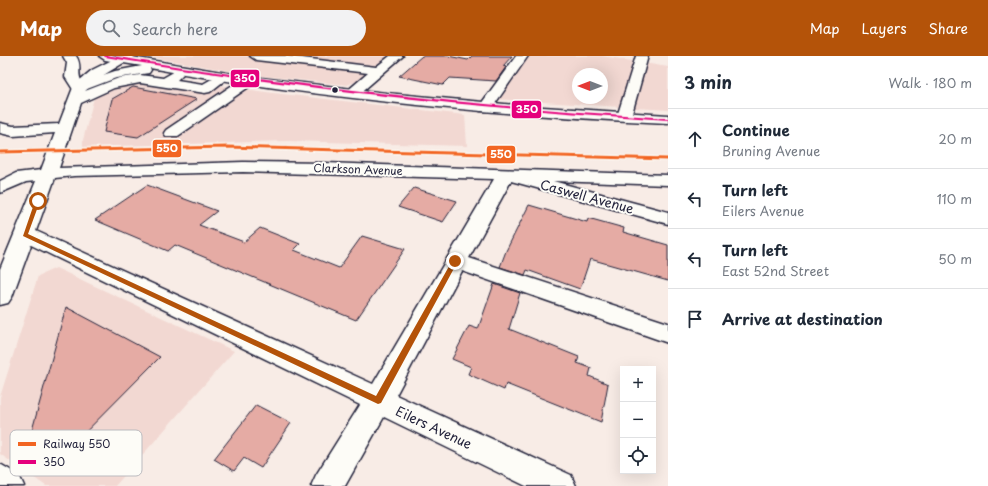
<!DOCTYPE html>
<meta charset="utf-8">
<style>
body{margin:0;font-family:"Playpen Sans",sans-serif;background:#f2f2f3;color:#1f2937}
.controls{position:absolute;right:12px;bottom:12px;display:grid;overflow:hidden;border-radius:0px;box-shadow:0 4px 16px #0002}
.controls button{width:36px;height:36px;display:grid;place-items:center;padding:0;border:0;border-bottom:1px solid #e0e1e3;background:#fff;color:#1f2937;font:20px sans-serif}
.compass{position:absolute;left:572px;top:12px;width:36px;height:36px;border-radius:50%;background:#fff;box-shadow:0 4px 16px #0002;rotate:270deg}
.stop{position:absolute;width:12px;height:12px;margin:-9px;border:3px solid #b45309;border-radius:50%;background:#fff}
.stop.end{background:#b45309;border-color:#fff;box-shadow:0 1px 4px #0008}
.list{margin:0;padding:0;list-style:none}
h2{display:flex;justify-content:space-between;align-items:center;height:52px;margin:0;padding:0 16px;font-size:17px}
h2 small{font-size:13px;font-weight:400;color:#747a83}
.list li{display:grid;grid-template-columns:26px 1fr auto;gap:12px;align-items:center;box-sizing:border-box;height:60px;padding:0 16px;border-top:1px solid #e0e1e3}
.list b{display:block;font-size:15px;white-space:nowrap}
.list p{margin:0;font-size:13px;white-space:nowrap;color:#747a83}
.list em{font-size:13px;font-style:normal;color:#747a83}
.icon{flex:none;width:22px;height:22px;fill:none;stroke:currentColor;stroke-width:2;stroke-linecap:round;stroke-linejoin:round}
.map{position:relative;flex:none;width:668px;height:430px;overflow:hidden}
header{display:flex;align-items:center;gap:24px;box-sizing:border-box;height:56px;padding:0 20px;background:#b45309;color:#fff}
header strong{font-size:19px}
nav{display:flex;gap:22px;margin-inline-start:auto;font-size:14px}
.search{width:280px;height:36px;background:#f2f2f3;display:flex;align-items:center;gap:10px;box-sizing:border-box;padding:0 14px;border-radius:22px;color:#747a83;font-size:15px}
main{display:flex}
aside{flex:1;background:#fff}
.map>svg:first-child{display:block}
.built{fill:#f2d8d2;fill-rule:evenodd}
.building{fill:#e5aba4;stroke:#22223b}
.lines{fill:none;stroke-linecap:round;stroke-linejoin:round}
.minor-casing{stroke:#22223b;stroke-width:3}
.major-casing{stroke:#22223b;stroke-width:3}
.minor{fill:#fdfcf7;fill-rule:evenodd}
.major{fill:#fdfcf7;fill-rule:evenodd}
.bus-1-casing{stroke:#fdfcf7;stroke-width:4}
.bus-1{stroke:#e5007d;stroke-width:2}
.rail-1-casing{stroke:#fdfcf7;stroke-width:5.5}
.rail-1{stroke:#f26522;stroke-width:3}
.route{fill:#b45309}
.bus-dot{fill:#22223b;stroke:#fdfcf7;stroke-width:1.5}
.labels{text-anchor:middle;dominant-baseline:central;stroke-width:4;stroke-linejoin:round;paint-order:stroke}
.far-street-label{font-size:11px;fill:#22223b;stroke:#fdfcf7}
.street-label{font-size:13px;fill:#22223b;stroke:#fdfcf7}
.key{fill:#fdfcf7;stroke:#bbbbbf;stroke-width:1}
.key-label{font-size:11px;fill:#22223b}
.line-badge{stroke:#fdfcf7;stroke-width:1.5}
.badge-label{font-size:11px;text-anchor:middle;font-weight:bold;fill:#fff}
</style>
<header>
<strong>Map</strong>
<div class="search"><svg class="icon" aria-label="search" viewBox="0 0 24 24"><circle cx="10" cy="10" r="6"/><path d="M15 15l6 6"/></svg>Search here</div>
<nav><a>Map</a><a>Layers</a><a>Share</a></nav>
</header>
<main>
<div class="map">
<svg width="668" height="430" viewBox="0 0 668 430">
<rect width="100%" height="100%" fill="#f8ece6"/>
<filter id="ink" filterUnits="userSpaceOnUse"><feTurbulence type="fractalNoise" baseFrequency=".025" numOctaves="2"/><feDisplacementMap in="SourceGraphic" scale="8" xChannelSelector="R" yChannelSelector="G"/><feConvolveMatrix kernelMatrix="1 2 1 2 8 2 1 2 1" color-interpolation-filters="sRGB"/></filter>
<g filter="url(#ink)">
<g class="built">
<path d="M145,0H388L357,25L347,29L252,19Z"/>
<path d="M528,0H602L668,11V54L495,43ZM578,18H602V42H578Z"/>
<path d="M145,19L273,37L465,59L467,90L287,85L83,91V84L96,34L108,23L125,20Z"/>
<path d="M56,212L234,295L115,430H46L0,398V341L38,220Z"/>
</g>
<g class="building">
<path d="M422,0H448L468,4L472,0H512L503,10L506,11L496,25L450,22L443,29L399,20Z"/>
<path d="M133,31L197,43L138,81L104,76L112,43Z"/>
<path d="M147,129L217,155L199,169L244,186L260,172L300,188L294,194L339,212L362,180L405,193L356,264L175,189L168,195L95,164Z"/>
<path d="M414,132L457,145L443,166L398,151Z"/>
<path d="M529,149L587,166L588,162L624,172L623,176L668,189V225L590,203L580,233L527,214L525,219L500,211L506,195Z"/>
<path d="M494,228L520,237L509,273L579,301L577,307L591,312L589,320L608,328L601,366L506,328L504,334L468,318L471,311L452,303L469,270L478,273Z"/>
<path d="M66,251L160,301L42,420L23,407Z"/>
<path d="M256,349L291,367L261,412L244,402L234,415L214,403Z"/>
</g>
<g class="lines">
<g class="minor-casing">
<g id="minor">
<path d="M120,0H135L102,20L85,35L119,22L140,19L163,22L177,14L183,18L177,24L203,28L222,17L229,21L210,36L205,37L140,27L114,32L81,47L59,112L243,106L325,107L668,119V129L553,125L668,156V168L511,125L469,202L668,267V287L462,215L396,339L571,419L576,430H526L384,361L345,430H311L316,419L360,349L31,189L12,241L8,247L0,249V213L36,125L26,126L0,137V125L16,117L41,114L55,77L13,80L0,77V67L13,70L59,68L74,29L92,14ZM243,116L494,123L373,328L36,175L55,122L74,120Z"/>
<path d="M250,0H286L376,11L390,0H403L358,39H348L346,36L368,17L256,4Z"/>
<path d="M516,0H528L490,55H480L478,52Z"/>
<path d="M636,0H648L631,61L629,64H619L617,61Z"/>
<path d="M248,21L253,22L255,25L253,28L178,80H166L164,77L166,74L243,22Z"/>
<path d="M0,408L19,419L24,430H0Z"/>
</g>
</g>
<g class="major-casing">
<path id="major" d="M63,0H76C83,10 76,17 82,26L115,15L142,10L105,4L99,0H126L245,20L386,37L527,50L668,59V67C494,59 321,43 150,12L151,14L149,17L116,22L79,36L74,35L65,21L67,7Z"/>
</g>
<use href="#minor" class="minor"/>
<use href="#major" class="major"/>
<g class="bus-1-casing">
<path id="bus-1" d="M105,0C292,31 479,52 668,63"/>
</g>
<use href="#bus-1" class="bus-1"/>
<g class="rail-1-casing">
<path id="rail-1" d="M0,96L227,91L668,103"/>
</g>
<use href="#rail-1" class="rail-1"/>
</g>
</g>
<path class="route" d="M38,143L40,145L28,178L376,340L452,205L455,203L458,205L381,347L378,348L23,180L35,145Z"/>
<circle class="bus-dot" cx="335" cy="34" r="3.5"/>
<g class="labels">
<g class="far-street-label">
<text transform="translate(358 113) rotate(2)">Clarkson Avenue</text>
</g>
<g class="street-label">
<text transform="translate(587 140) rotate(15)">Caswell Avenue</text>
<text transform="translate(434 371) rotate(25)">Eilers Avenue</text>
</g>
</g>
<rect x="10" y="374" width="132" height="46" rx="6" class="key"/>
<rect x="18" y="386" width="18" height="4" fill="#f26522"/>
<rect x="18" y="404" width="18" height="4" fill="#e5007d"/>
<g class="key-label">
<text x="43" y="392">Railway 550</text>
<text x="43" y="410">350</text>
</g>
<g class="line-badge">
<rect x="230" y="13" width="30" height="19" rx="4" fill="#e5007d"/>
<rect x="511" y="44" width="31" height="19" rx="4" fill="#e5007d"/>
<rect x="152" y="83" width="30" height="19" rx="4" fill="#f26522"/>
<rect x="486" y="89" width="30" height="19" rx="4" fill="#f26522"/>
</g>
<g class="badge-label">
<text x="245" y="26">350</text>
<text x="527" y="57">350</text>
<text x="167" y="96">550</text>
<text x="501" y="102">550</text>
</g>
</svg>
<div class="controls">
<button>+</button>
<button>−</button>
<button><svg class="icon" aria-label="locate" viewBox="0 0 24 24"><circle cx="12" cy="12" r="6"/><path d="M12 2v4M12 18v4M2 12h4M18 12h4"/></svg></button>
</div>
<svg class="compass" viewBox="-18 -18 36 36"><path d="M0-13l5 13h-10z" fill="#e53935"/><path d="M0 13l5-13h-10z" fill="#747a83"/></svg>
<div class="stop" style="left:38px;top:145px"></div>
<div class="stop end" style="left:455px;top:205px"></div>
</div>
<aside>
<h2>3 min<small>Walk · 180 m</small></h2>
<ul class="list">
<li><svg class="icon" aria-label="ahead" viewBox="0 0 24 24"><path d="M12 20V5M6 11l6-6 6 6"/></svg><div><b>Continue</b><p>Bruning Avenue</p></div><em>20 m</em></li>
<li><svg class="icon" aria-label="left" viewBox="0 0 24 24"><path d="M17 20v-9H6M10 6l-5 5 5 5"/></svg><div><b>Turn left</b><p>Eilers Avenue</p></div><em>110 m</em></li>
<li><svg class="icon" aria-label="left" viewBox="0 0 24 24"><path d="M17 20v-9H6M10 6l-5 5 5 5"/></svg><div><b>Turn left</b><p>East 52nd Street</p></div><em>50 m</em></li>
<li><svg class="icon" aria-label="arrive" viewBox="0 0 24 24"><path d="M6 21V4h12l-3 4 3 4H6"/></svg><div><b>Arrive at destination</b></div></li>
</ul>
</aside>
</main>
